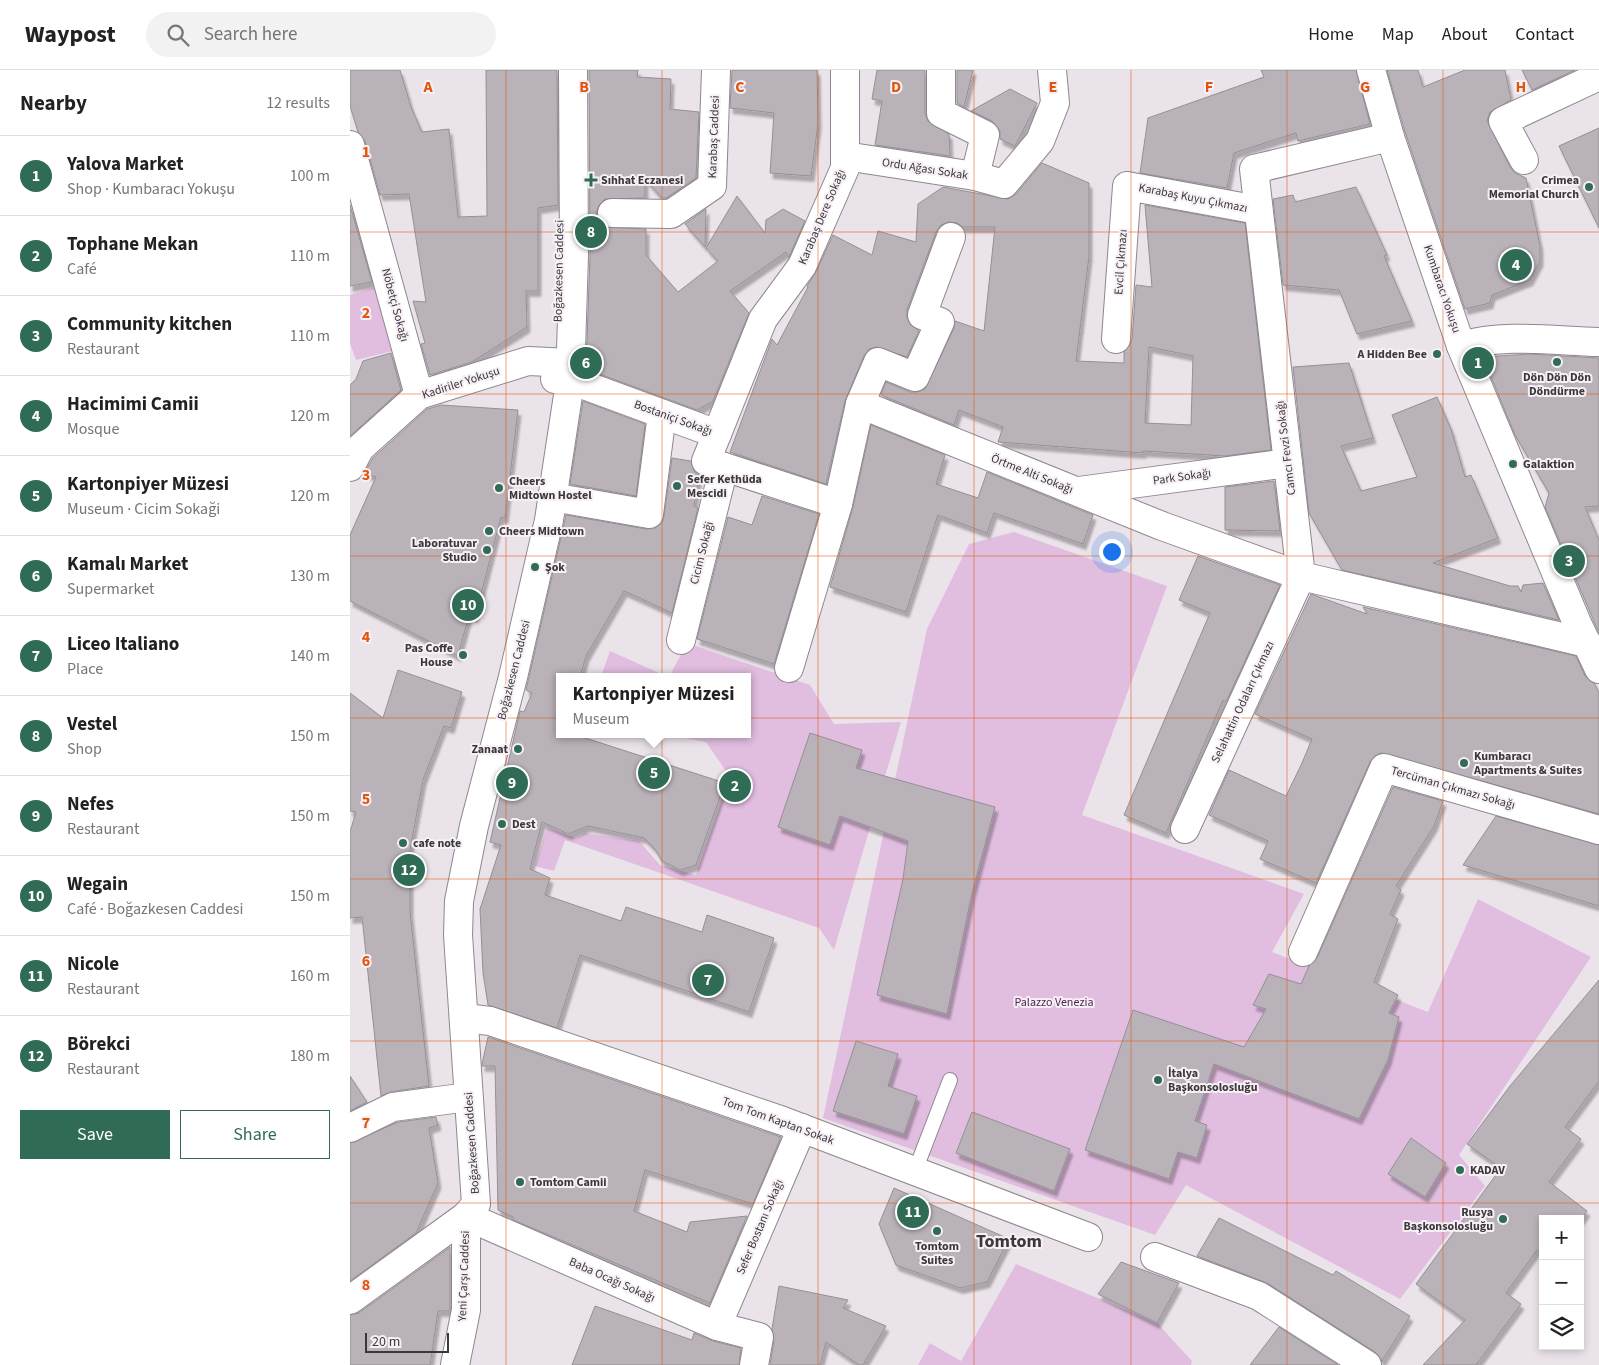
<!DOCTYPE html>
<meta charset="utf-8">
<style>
body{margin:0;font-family:"Source Sans 3",sans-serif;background:#f2f2f2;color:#222}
.controls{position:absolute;right:15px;bottom:15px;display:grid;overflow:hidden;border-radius:0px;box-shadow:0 2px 8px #0003}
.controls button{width:45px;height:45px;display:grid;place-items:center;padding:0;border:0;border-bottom:1px solid #e0e0e0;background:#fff;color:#222;font:25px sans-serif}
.scale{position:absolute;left:15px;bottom:12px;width:84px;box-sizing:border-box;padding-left:5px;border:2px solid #3b383a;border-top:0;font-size:14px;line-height:18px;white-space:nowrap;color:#3b383a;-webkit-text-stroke:4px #f8f0f7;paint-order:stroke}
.you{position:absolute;left:761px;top:481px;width:18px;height:18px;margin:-12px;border:4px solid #fff;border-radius:50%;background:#1a73e8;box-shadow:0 0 0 8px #1a73e833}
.badge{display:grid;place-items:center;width:32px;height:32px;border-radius:50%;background:#306b55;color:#fff;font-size:16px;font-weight:700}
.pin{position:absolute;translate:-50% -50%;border:2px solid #fff;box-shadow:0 1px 5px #0006}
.popup{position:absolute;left:206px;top:603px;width:195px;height:65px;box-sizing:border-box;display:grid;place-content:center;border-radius:0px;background:#fff;filter:drop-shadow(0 1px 4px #0005);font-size:16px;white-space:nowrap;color:#767676}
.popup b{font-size:19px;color:#222}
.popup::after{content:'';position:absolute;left:50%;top:100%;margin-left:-10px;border:10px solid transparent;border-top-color:#fff}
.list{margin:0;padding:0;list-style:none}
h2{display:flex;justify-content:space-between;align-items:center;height:65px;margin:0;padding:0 20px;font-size:21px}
h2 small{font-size:16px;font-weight:400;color:#767676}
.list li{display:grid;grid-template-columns:32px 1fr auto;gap:15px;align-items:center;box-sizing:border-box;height:80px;padding:0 20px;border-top:1px solid #e0e0e0}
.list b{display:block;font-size:19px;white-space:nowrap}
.list p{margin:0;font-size:16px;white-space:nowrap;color:#767676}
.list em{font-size:16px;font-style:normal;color:#767676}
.actions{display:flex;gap:10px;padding:15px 20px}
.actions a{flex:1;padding:11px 0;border:1px solid #306b55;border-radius:0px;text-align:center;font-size:18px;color:#306b55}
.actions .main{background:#306b55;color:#fff}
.icon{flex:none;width:28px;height:28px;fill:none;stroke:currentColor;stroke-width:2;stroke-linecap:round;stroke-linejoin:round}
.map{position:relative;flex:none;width:1249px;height:1295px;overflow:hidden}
header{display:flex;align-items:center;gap:30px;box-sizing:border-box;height:70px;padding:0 25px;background:#fff;border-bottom:1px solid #e0e0e0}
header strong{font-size:24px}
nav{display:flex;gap:28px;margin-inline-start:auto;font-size:18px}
.search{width:350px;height:45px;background:#f2f2f2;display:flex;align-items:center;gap:12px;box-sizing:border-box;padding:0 18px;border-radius:28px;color:#767676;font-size:19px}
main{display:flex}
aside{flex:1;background:#fff}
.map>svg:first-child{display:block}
.green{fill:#e1bde0}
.building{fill:#b9b2b9;stroke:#968f95;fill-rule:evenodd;filter:url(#shadow)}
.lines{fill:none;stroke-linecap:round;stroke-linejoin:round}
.lane-casing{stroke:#8e878d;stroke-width:16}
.street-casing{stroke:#8e878d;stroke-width:30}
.secondary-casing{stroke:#8e878d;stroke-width:30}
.lane{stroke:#fff;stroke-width:14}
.street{stroke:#fff;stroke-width:28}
.secondary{stroke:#fff;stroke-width:28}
.grid{fill:none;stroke:#df570e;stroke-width:1;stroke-opacity:0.55}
.poi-dot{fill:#306b55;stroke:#f8f0f7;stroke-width:2}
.labels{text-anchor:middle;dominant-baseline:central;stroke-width:4;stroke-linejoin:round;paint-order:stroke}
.street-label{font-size:12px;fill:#3b383a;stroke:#f8f0f7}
.poi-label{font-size:12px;font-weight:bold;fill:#3b383a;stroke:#f8f0f7;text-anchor:start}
.park-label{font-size:12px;fill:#542554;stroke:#f8f0f7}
.district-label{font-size:18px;font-weight:bold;fill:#3b383a;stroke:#f8f0f7}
.grid-label{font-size:16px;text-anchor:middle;font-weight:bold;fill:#df570e;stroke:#f8f0f7;stroke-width:4;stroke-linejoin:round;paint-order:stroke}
</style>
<header>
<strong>Waypost</strong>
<div class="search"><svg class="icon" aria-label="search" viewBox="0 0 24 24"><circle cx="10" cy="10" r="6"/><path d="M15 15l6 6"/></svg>Search here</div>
<nav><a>Home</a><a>Map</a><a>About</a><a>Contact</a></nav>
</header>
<main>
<aside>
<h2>Nearby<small>12 results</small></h2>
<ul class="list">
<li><span class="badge">1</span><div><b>Yalova Market</b><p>Shop · Kumbaracı Yokuşu</p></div><em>100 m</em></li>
<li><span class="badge">2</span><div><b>Tophane Mekan</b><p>Café</p></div><em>110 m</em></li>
<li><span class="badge">3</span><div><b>Community kitchen</b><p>Restaurant</p></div><em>110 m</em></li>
<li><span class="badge">4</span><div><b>Hacimimi Camii</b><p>Mosque</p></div><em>120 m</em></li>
<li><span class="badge">5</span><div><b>Kartonpiyer Müzesi</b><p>Museum · Cicim Sokaği</p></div><em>120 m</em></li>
<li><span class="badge">6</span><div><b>Kamalı Market</b><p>Supermarket</p></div><em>130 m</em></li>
<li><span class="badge">7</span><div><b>Liceo Italiano</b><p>Place</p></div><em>140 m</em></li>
<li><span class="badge">8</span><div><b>Vestel</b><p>Shop</p></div><em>150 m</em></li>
<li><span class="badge">9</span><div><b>Nefes</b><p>Restaurant</p></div><em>150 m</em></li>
<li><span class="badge">10</span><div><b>Wegain</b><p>Café · Boğazkesen Caddesi</p></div><em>150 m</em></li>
<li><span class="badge">11</span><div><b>Nicole</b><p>Restaurant</p></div><em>160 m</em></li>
<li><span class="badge">12</span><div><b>Börekci</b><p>Restaurant</p></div><em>180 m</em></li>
</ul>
<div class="actions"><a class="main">Save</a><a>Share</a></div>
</aside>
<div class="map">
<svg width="1249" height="1295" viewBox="0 0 1249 1295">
<defs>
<filter id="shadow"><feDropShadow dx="3" dy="5.5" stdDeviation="1" flood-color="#0004"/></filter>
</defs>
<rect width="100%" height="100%" fill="#ebe3ea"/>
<g class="green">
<path d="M32,215L51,279L6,290L0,273V225Z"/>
<path d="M664,462L817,516L732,745L954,824L922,882L1078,942L1128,829L1241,887L1109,1085L1135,1116L1050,1229L836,1115L805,1165L473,1048L577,559L619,474Z"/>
<path d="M337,573L460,615L484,654L551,652L484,880L469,858L215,770L204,801L185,796L197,758L226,768L235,763L289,771L310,795L346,805L380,707L356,672L314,664H398V607H319Z"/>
<path d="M260,581L318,607H235L252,604Z"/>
<path d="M666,1194L807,1253L842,1291L841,1295H568L580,1273L611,1291Z"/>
</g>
<g class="building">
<path d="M0,0H50L61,37L72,62L99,59L108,147L137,146L136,0H207L208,135L188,138V221H176L177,257L122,292L80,305L71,274L75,273L63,231L76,232L59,124L30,125L15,71L8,62L0,36Z"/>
<path d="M239,0H288L287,7L321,9L320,39L349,42L346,108L316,128H312L295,109V128L255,129L249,135L246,142L249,151L254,157L296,159V185L328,222L368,191L356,178L387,126L415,163L416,150L433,139L455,151L439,187L436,182L380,221L399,243L363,331L347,340L236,299L240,185Z"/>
<path d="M382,0H467L468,54L461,106L420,103L424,43L380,38Z"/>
<path d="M527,0H575V43L578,51L599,64L600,86L525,75L532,31L522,29Z"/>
<path d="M607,0H623L614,37L607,33Z"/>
<path d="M911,0H1006L1020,54L948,71L946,63L884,83L877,118L790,103L798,48L914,7Z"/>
<path d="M1037,0H1068L1073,17L1115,0H1155L1161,30L1140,42L1137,51L1160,97L1165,103L1176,108L1190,176V191L1180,210L1142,225L1140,233L1115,239L1055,62Z"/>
<path d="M1172,0H1225L1182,20Z"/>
<path d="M660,19L687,33L665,76L650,69V61L642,51L621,41Z"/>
<path d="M1249,58V158L1209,76Z"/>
<path d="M692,93L739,113V186L726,291L774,293V282L782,270L786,215L802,217L795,135L895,153L921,380L875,386L793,381V383L648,372L653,357L609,340L604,355L531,325L536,312L560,322H567L575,319L604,258L605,251L634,261L645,157H613L607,153L599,152L591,155L586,162L557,240V247L560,254L569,261L557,287L526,277L519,279L514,286L495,331L476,414L380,382L422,269L427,275L458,217L457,216L466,202L483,165L522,185L528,161L566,172L568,134L593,117L658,129L666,124ZM799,277L843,286L841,355L795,353Z"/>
<path d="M1006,117L1037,185L1034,186L1062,251L1007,264L989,220L933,215L923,129L943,125L945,132Z"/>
<path d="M0,135L22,212L0,216Z"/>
<path d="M356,139L355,177L335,154Z"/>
<path d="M41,283L51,320L0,366V315L6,309L13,291Z"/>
<path d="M1179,284L1249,288V436L1235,437L1249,470V563L1195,437L1199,423L1165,365L1133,287Z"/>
<path d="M999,293L1023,368L991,376L1011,421L1067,407L1042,345L1087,327L1101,359L1115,407L1121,405L1148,468L1083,493L1160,516H1168L1171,522L1173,515L1193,513L1209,550L992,500L959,443L943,297Z"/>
<path d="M233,331L295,354L286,426L220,414Z"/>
<path d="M91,335L168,340L155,448L151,447L125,547L119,545L108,586L0,531V465L26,407L14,403L23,388L77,339Z"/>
<path d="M521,355L595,385L586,414L628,428L637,402L743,445L733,474L644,443L637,463L588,445L556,542L480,517L503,437Z"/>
<path d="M322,388L341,391L344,401L349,405L344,436L348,438L322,543L274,521L236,586L230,607H210V664H223L375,713L346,795L330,800L312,791L305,779L294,768L238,756L218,764L192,752L180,799L200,808L195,825L271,851L276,837L352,862L357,845L424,868L399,942L230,885L207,958L138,935L133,903L130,839L151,775L140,772L170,641L174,642L182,623L176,620L216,445L296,459L305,458L312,453L314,446Z"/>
<path d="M924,411L930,461L875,460V417Z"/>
<path d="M412,426L469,444L424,594L347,569L378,447L402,455Z"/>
<path d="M848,486L930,515L876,632L873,630L816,763L774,745L860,543L829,530Z"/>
<path d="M961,524L1017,544L1013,537L1226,586L1235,606L1245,614L1249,623V744L1031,683L1025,686L1020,692L966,813L910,789L918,771L859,745L879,700L936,726L952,693L962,669L905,644Z"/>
<path d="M48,600L112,622L101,658L94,656L73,710L57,796L60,797V842L79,1016L41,1022L31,1026L12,847L0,848V762L6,742L0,741V623L33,648Z"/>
<path d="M460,663L512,680L506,698L645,737L622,823L597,944L527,925L553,809L558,771L490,746L480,775L428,757Z"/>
<path d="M1043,717L1093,731L1084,756L1046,816L1051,820L1040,844L1048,849L1024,912L1048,925L1039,943L1049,947L1038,990L1009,1049L864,994L845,1051L857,1055L847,1088L828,1082L819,1109L735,1080L783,940L894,977L916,939L903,935L919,904L951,914L959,896L967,888Z"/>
<path d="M1146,746L1249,775V836L1113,795Z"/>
<path d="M1249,910V1011L1215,1057L1231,1069L1199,1112L1237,1141L1230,1150L1193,1149V1184L1187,1180L1156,1223L1171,1234L1126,1295H1073L1115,1250L1066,1214L1151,1098L1117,1074L1160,1016Z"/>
<path d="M138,967L431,1067L403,1134L295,1100L284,1141L337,1162L340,1152L397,1146L360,1233L163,1150V1147L148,1140L145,996H132V994Z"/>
<path d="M506,971L548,984L538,1016L567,1026L554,1064L483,1041Z"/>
<path d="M0,1006L17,1032L0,1041Z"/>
<path d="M622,1042L720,1079L704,1121L606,1083Z"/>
<path d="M86,1047L88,1055L79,1058L88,1113L66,1163L0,1211V1073L48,1052Z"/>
<path d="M1061,1068L1096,1093L1075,1127L1038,1104Z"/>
<path d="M544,1118L659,1169L637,1212L610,1218L546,1195L529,1154Z"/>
<path d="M869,1148L983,1205L986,1201L1060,1246L1032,1291L1025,1282L917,1213L847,1186Z"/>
<path d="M100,1177V1241H88L80,1295H0V1245L9,1243Z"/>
<path d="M771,1192L829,1213L807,1253L748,1224Z"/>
<path d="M429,1216L498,1230L493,1238L536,1256L513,1295H509L476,1272L470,1295H420L424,1270L422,1259Z"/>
<path d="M245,1236L342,1270L344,1263L363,1271L391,1278L389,1295H222Z"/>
<path d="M929,1257L988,1295H900Z"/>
</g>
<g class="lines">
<g class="lane-casing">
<path id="lane" d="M565,1101L600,1010"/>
</g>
<g class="street-casing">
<g id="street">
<path d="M591,0V43L635,65L625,106"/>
<path d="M1021,0L1040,67L1111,276L1227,553L1249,599"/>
<path d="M1040,67L904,99L951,506L1237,573"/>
<path d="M0,75L69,325"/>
<path d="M495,86L625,106L654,114L690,71L705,33L702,0"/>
<path d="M1174,90L1153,51L1249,6"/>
<path d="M262,143L321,144L362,116L366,0"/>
<path d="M766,269L777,116L908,140"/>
<path d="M1111,276C1154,263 1205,271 1249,272"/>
<path d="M205,309L234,315L367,364L356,391L488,434"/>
<path d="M510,334L528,292L565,307L590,252L572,245L601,167"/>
<path d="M367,364L413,249L452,196L495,98V0"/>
<path d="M0,397L10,378L69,325L178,291L221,293"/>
<path d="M729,421L938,393"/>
<path d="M202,427L299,444L312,344"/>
<path d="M331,570L374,397"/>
<path d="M439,598L488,434L510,334L812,456L951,506L835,759"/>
<path d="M953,882L1034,698L1249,760"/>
<path d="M115,948L140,951L433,1051L738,1167"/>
<path d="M0,1058L43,1037L118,1027"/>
<path d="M116,1146L367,1256L409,1267L404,1295"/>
<path d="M805,1187L909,1226L1017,1295"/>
<path d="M0,1230L116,1146"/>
<path d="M367,1256L452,1058"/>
<path d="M105,1295L116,1240V1146"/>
</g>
</g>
<g class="secondary-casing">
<path id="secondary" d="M116,1146L126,1134L108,865L109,831L124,756L163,607L199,450L220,312L224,185L223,0"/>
</g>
<use href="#lane" class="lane"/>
<use href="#street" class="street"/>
<use href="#secondary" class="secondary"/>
</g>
<path class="grid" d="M156,0V1295M312,0V1295M468,0V1295M624,0V1295M781,0V1295M937,0V1295M1093,0V1295M0,162H1249M0,324H1249M0,486H1249M0,648H1249M0,809H1249M0,971H1249M0,1133H1249"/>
<g class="poi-dot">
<path d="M238.5 102.5h5v5h5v5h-5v5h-5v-5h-5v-5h5z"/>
<circle cx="1239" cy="117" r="5"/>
<circle cx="1087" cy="284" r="5"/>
<circle cx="1207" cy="292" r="5"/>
<circle cx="1163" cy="394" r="5"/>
<circle cx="327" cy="416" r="5"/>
<circle cx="149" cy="418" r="5"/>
<circle cx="139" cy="461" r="5"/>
<circle cx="137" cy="480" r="5"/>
<circle cx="185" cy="497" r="5"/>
<circle cx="113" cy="585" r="5"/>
<circle cx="168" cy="679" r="5"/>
<circle cx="1114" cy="693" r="5"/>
<circle cx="152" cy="754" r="5"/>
<circle cx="53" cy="773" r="5"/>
<circle cx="808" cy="1010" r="5"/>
<circle cx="1110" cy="1100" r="5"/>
<circle cx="170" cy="1112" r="5"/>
<circle cx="1153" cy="1149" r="5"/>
<circle cx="587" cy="1161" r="5"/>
</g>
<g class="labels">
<g class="street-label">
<text transform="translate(364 67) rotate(-88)">Karabaş Caddesi</text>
<text transform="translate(575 99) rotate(9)">Ordu Ağası Sokak</text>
<text transform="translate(843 128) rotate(11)">Karabaş Kuyu Çıkmazı</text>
<text transform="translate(472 147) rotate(-67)">Karabaş Dere Sokağı</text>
<text transform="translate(771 192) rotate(-86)">Evcil Çıkmazı</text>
<text transform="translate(209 201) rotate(-89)">Boğazkesen Caddesi</text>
<text transform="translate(1092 219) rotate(71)">Kumbaracı Yokuşu</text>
<text transform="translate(45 235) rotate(75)">Nöbetçi Sokağı</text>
<text transform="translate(111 313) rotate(-18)">Kadiriler Yokuşu</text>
<text transform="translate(323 348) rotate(20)">Bostaniçi Sokağı</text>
<text transform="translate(936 378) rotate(-97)">Camcı Fevzi Sokağı</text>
<text transform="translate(682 404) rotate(22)">Örtme Alti Sokağı</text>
<text transform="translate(832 407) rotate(-8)">Park Sokağı</text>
<text transform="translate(352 483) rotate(-76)">Cicim Sokaği</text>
<text transform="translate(164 600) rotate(-76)">Boğazkesen Caddesi</text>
<text transform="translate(893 632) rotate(-65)">Selahattin Odaları Çıkmazı</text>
<text transform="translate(1103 718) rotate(16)">Tercüman Çıkmazı Sokağı</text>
<text transform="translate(428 1051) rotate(20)">Tom Tom Kaptan Sokak</text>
<text transform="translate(122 1073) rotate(-94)">Boğazkesen Caddesi</text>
<text transform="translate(410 1157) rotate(-67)">Sefer Bostanı Sokağı</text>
<text transform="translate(114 1206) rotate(-88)">Yeni Çarşı Caddesi</text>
<text transform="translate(262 1210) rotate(24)">Baba Ocağı Sokağı</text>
</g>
<g class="poi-label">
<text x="251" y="110">Sıhhat Eczanesi</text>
<text x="1229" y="110" text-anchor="end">Crimea<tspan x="1229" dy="14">Memorial Church</tspan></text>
<text x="1077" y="284" text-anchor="end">A Hidden Bee</text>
<text x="1207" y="307" text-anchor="middle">Dön Dön Dön<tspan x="1207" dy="14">Döndürme</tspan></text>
<text x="1173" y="394">Galaktion</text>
<text x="337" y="409">Sefer Kethüda<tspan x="337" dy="14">Mescidi</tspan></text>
<text x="159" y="411">Cheers<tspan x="159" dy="14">Midtown Hostel</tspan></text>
<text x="149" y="461">Cheers Midtown</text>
<text x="127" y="473" text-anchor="end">Laboratuvar<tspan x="127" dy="14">Studio</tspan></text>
<text x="195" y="497">Şok</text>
<text x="103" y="578" text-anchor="end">Pas Coffe<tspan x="103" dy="14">House</tspan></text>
<text x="158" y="679" text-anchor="end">Zanaat</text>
<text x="1124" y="686">Kumbaracı<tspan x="1124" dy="14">Apartments &amp; Suites</tspan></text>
<text x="162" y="754">Dest</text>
<text x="63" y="773">cafe note</text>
<text x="818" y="1003">İtalya<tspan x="818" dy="14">Başkonsolosluğu</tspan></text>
<text x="1120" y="1100">KADAV</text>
<text x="180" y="1112">Tomtom Camii</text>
<text x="1143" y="1142" text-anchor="end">Rusya<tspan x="1143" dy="14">Başkonsolosluğu</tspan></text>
<text x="587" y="1176" text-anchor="middle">Tomtom<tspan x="587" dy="14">Suites</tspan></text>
</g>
<g class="park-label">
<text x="704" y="932">Palazzo Venezia</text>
</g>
<g class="district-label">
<text x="659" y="1171">Tomtom</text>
</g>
</g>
<g class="grid-label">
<text x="78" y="22">A</text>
<text x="234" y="22">B</text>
<text x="390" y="22">C</text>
<text x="546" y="22">D</text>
<text x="703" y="22">E</text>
<text x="859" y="22">F</text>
<text x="1015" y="22">G</text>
<text x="1171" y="22">H</text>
<text x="16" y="87">1</text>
<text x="16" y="248">2</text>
<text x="16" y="410">3</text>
<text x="16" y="572">4</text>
<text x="16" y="734">5</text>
<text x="16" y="896">6</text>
<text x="16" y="1058">7</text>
<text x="16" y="1220">8</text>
</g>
</svg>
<div class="controls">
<button>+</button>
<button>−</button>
<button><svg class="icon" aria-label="layers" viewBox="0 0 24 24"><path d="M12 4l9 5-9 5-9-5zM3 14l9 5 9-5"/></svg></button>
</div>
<div class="scale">20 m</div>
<div class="you"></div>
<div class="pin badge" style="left:1128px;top:293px">1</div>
<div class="pin badge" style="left:385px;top:716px">2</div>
<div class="pin badge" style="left:1219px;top:491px">3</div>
<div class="pin badge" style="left:1166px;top:195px">4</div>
<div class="pin badge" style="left:304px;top:703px">5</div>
<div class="popup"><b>Kartonpiyer Müzesi</b>Museum</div>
<div class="pin badge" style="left:236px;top:293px">6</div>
<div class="pin badge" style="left:358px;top:910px">7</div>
<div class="pin badge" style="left:241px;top:162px">8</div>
<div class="pin badge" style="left:162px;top:713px">9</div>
<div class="pin badge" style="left:118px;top:535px">10</div>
<div class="pin badge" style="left:563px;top:1142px">11</div>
<div class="pin badge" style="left:59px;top:800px">12</div>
</div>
</main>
